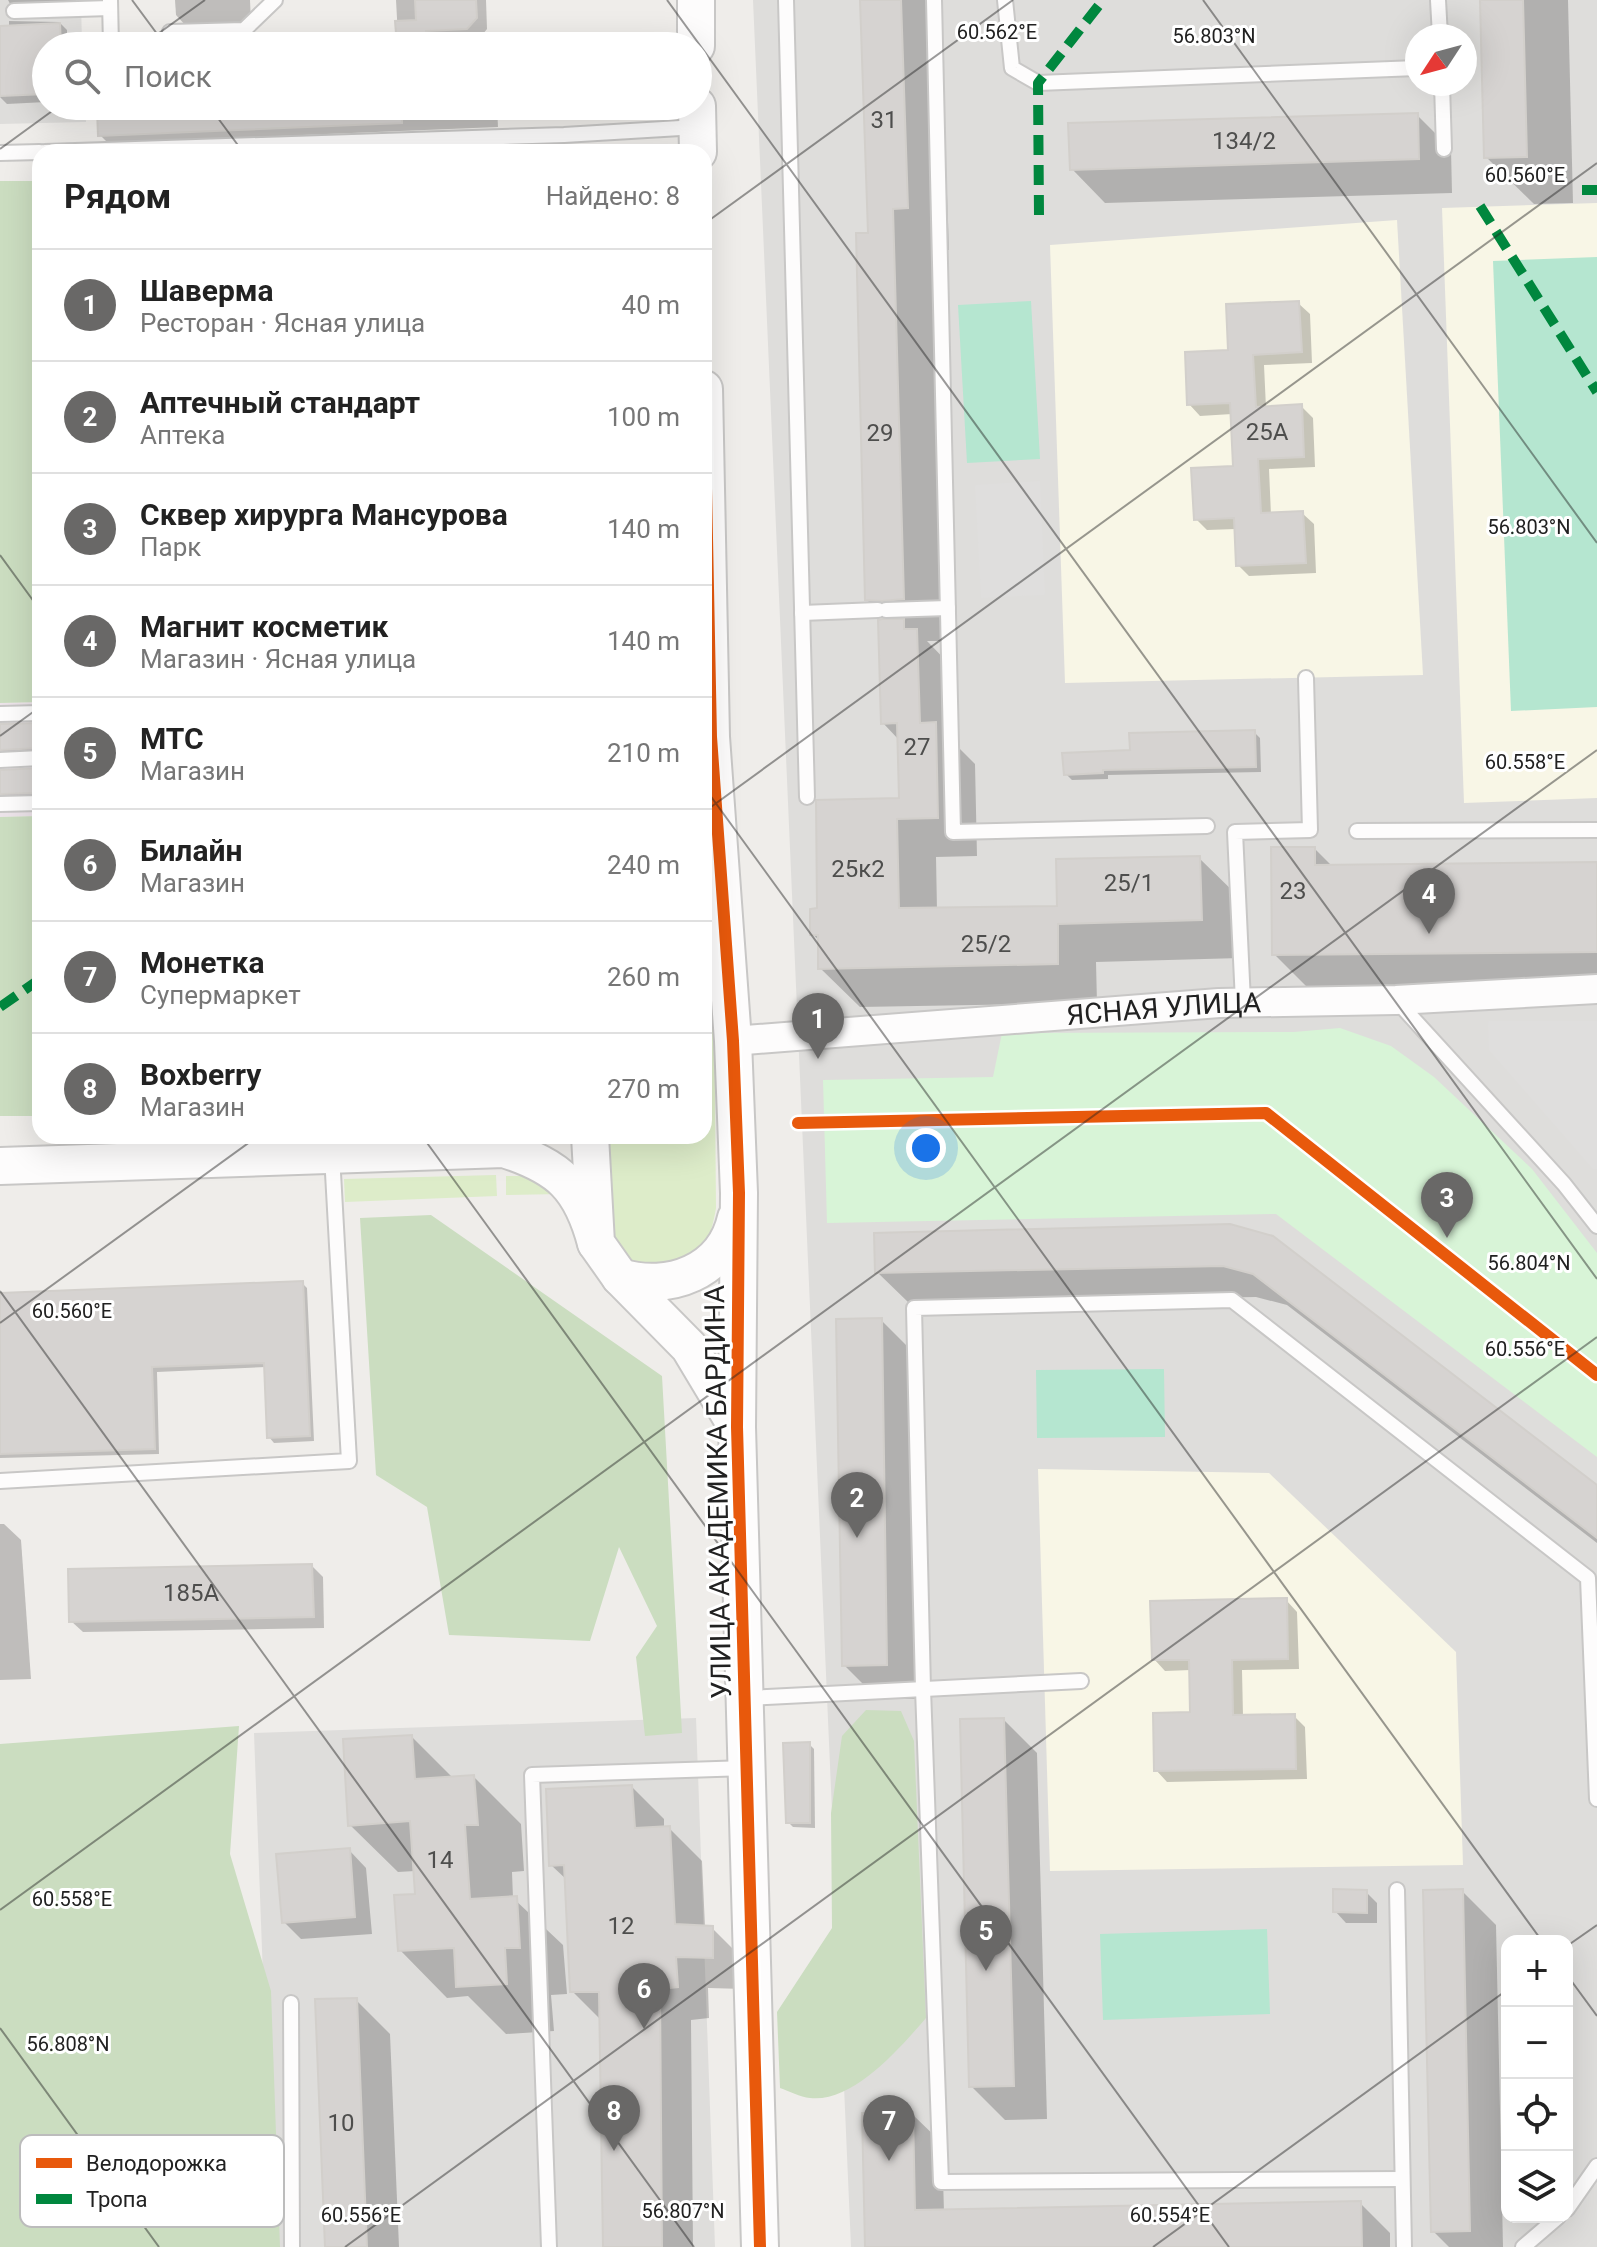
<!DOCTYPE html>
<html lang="ru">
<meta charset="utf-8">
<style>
body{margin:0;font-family:Roboto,sans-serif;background:#f6f6f6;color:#222}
.controls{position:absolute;right:24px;bottom:24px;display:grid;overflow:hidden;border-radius:16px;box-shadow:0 8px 32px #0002}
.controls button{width:72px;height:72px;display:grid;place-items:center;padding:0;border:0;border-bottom:2px solid #e0e0e0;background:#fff;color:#222;font:40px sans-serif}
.compass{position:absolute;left:1405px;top:24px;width:72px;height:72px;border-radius:50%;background:#fff;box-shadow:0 8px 32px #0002;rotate:234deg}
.you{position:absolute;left:926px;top:1148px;width:28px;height:28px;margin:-20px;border:6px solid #fff;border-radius:50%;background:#1a73e8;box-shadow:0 0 0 12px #1a73e833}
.badge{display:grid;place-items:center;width:52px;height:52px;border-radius:50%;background:#696867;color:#fff;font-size:26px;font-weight:700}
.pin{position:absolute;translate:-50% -66px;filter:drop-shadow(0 2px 4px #0008)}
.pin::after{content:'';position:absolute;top:42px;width:28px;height:24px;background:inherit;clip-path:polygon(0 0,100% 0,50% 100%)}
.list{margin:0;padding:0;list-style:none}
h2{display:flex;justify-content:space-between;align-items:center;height:104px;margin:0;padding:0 32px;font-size:34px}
h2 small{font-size:26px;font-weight:400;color:#767676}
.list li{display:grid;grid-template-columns:52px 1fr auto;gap:24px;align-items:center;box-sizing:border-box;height:112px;padding:0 32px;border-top:2px solid #e0e0e0}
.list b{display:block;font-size:30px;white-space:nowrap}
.list p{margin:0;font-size:26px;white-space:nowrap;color:#767676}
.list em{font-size:26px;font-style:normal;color:#767676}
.icon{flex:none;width:44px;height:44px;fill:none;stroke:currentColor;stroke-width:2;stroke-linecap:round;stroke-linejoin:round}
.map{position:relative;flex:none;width:1597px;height:2247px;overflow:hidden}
.search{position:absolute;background:#fff;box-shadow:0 8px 32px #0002;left:32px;top:32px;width:680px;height:88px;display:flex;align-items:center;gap:20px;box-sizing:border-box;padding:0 28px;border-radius:44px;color:#767676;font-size:30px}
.panel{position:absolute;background:#fff;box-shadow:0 8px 32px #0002;left:32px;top:144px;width:680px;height:1000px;border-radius:24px}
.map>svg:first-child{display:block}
.residential{fill:#dedddb;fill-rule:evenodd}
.industrial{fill:#ece3e9}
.education{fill:#f8f6e6}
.grass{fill:#ddecc9}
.forest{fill:#cbddc0}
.park{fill:#d8f4d7}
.pitch{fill:#b5e6d0}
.parking{fill:#dfdedd}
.shadow{fill:#0003}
.building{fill:#d6d3d1;stroke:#d2cfcb;stroke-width:2}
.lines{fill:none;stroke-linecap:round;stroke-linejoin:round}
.service-casing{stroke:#c8c7c6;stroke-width:18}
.minor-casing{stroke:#c8c7c6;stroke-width:32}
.tertiary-casing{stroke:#c8c7c6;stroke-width:40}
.service{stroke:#fdfcfc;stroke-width:14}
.minor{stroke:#fdfcfc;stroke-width:28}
.tertiary{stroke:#fdfcfc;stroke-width:36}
.quiet{stroke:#00873e;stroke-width:10;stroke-dasharray:20 10;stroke-linecap:butt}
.cycleway-casing{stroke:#fff;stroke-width:17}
.cycleway{stroke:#e8590c;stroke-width:12}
.ticks{fill:none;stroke:#212121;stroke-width:2;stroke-opacity:0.45}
.labels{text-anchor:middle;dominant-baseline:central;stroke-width:6;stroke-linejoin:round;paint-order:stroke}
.number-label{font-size:24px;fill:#4e4e4d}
.street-label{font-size:28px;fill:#212121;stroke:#fff}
.key{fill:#fff;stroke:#bcbcbc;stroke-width:2}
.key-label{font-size:22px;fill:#212121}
.ticks-label{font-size:20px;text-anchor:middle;fill:#212121;stroke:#fff;stroke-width:6;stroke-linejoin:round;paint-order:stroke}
</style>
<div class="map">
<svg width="1597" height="2247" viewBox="0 0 1597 2247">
<rect width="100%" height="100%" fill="#efedea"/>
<g class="residential">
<path d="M0,0H81L82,46H46V106H85L86,122L0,124Z"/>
<path d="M753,0H1597V2247H851ZM1417,36H1465V84H1417ZM1507,1941H1567V2217H1507Z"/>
<path d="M696,1718L715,2247H273L254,1733Z"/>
</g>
<path class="industrial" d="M40,702V816L0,817V703Z"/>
<g class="education">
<path d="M1597,203V798L1464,803L1442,208Z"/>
<path d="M1397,220L1423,675L1065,683L1050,245Z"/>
<path d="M1038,1469L1269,1473L1456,1652L1463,1865L1050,1871Z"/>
</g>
<g class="grass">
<path d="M704,965L714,980L716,1208C710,1243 703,1252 674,1273L632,1267L604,1222L603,1136H704Z"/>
<path d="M496,1175L497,1196L345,1202L344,1179Z"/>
<path d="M506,1176H528L561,1194L506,1195Z"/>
</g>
<g class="forest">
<path d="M0,181H40V702L0,703Z"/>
<path d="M40,816V1116H0V817Z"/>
<path d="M431,1215L662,1376L682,1733L645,1736L636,1657L657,1626L619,1547L590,1641L449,1635L427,1507L376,1475L360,1218Z"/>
<path d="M866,1710L901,1711L914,1741L926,2018C900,2048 853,2103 810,2098C800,2097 789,2091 780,2088L777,2012L832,1928L831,1813L842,1736Z"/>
<path d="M239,1726L230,1854L271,1991L280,2247H0V1744Z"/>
</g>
<path class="park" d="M1340,1028L1391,1046L1434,1077L1532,1169L1597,1253V1457L1276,1214L827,1223L823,1080L993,1077L1002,1033L1294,1032Z"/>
<g class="pitch">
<path d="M1597,257V707L1511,711L1493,261Z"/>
<path d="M1031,301L1040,459L967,463L958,305Z"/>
<path d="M1164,1369L1165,1437L1037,1438L1036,1370Z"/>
<path d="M1267,1929L1270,2014L1103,2020L1100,1934Z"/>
</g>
<g class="parking">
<path d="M1040,481L1045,595L981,598L975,485Z"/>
<path d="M1488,1021H1597V1169H1593L1489,1050Z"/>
</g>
<g class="shadow">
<path d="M8,0H76L77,4L14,11Z"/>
<path d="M175,0H250L251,23L187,27L176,15Z"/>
<path d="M396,0H486L487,29L478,40L436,42L437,46H386L398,37Z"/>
<path d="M862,0H940L949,250H934L945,641H927L956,671L958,747L975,764L977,856L936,857L937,910L1059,908L1199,858L1239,897L1241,958L1096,962L1097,1003L860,1007L820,968V941L812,934L819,910L901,800L899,740L883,723L889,621L867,600L870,235Z"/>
<path d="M1482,0H1568L1573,203L1534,204L1486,157Z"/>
<path d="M9,21L59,22L67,30V46H46V102L7,104L0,97V28H9Z"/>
<path d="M99,106H497L498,127L108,143L100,135Z"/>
<path d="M1417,115L1451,149L1452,193L1105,203L1072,169Z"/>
<path d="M1298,303L1310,314L1312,363L1264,365L1266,408L1301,406L1313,418L1315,467L1269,469L1271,515L1302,513L1314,524L1316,573L1249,576L1238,565L1236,529L1207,530L1196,519L1235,468L1232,414L1200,416L1189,404L1230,352Z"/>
<path d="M40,724V753L0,756V725Z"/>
<path d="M1254,732L1260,738L1261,772L1108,775V779L1072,780L1066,774L1132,752Z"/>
<path d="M40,770V797L0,799V772Z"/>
<path d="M1315,849L1333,867L1597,864V985L1307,987L1274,954Z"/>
<path d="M1230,1226L1597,1488V1543L1287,1305L1256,1297L909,1303L877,1272Z"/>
<path d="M302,1283L307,1288L314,1441L274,1443L269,1437L266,1367L157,1372L159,1454L0,1458V1295Z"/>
<path d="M881,1320L915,1354L920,1699H878L844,1665Z"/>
<path d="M0,1524H4L21,1540L31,1679L0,1680Z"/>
<path d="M312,1566L323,1577L324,1628L83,1632L71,1621Z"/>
<path d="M1286,1600L1297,1612L1299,1669L1242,1670L1243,1716H1294L1305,1727L1307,1779L1167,1782L1156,1770L1192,1714L1191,1670L1165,1671L1154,1659Z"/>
<path d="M1004,1720L1037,1753L1047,2119L1005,2120L971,2086Z"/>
<path d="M412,1737L453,1778L474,1777L521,1824L524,1871L512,1872L513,1898L563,1945L567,1994L551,1995L554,2031L506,2034L468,1996L447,1998L400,1950L417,1895L415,1871L398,1872L350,1825Z"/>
<path d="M809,1744L814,1749L815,1828L793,1827L788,1822Z"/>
<path d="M632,1787L664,1819V1829L669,1828L702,1861L705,1927L712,1928L744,1960V1989L708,1988L709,2018L691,2020L693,2247H605L601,2020L572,1991L567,1880L551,1865Z"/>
<path d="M349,1850L366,1868L372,1934L301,1939L284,1922Z"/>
<path d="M1462,1891L1496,1925L1503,2247H1449L1433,2231Z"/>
<path d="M1366,1892L1377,1903V1923H1346L1335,1911Z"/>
<path d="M356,2000L390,2034L399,2247H327Z"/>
<path d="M912,2114L942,2143L944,2212L1360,2203L1390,2233V2247H867Z"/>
</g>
<g class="building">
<path d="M415,0H476L477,18L467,29L426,31L427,46H397L395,21L416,20Z"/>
<path d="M860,0H901L908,208L893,209L904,599L882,601L865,600L856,233H868Z"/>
<path d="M1480,0H1523L1527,157L1484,158Z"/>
<path d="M60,23L61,46H46V94L0,96V26Z"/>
<path d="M174,106H402V123L98,136L97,109Z"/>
<path d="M1418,113L1419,159L1070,170L1068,123Z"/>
<path d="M1299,301L1302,352L1253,355L1256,407L1302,404L1304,457L1258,459L1261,513L1303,511L1306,563L1236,566L1234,518L1194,520L1191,468L1233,466L1230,403L1187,405L1185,352L1228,350L1226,304Z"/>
<path d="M882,619H904V629H917L920,723L936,722L938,818L897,819L899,908L1057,906L1056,859L1200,856L1202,920L1058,924V964L818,969V935H810V909L817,908L816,800L899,798L897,723L881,724L878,620Z"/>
<path d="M40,723V748L0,750V724Z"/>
<path d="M1255,730L1256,767L1103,770V773L1064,775L1062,753L1130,750L1129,733Z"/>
<path d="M40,768V793L0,794V770Z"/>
<path d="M1271,847H1315V865L1597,862V952L1272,955Z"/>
<path d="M1230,1224L1273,1236L1597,1485V1538L1253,1274L1223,1266L875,1273L874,1233Z"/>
<path d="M303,1281L310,1436L267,1438L264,1363L152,1367L155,1449L0,1454V1293Z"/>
<path d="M882,1318L887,1665L842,1666L836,1319Z"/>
<path d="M312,1564L314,1617L69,1622L68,1569Z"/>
<path d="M1287,1598L1288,1659L1232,1660L1233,1715L1295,1714L1296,1769L1154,1771L1153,1713L1190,1712L1189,1660H1152L1150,1601Z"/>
<path d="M1004,1718L1014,2086L969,2087L960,1719Z"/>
<path d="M412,1735L415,1779L474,1775L478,1825H465L470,1899L517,1896L520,1948H505L507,1984L456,1987L454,1948L398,1951L394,1895L415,1894L410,1821L348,1826L343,1739Z"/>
<path d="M810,1742V1823H786L783,1743Z"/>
<path d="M632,1785L635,1828L670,1826L675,1924L713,1926V1958L676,1957L678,1987L660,1989L662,2247H603L599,1992H570L564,1865L549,1866L546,1789Z"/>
<path d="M350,1848L355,1917L282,1923L276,1854Z"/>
<path d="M1333,1889L1367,1890V1913L1333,1912Z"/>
<path d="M1463,1889L1470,2231L1431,2232L1423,1890Z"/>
<path d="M357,1998L367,2247H325L315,1999Z"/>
<path d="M913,2112L915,2210L1361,2201L1362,2247H865L862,2113Z"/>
</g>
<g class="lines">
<g class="service-casing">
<g id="service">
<path d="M110,0L111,46"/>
<path d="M786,0L807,797"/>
<path d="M934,0L953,832L1207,826"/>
<path d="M1005,0L1012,68L1038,83L1417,68"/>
<path d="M1438,0L1440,36"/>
<path d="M14,11L110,8"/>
<path d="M170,32L244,30L275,0"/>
<path d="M1442,84L1444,149"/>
<path d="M45,152L564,135L697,127"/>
<path d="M0,153L40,152"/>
<path d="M886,610L948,608"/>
<path d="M802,613L878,610"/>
<path d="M0,714L40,713"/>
<path d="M0,760L40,758"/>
<path d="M0,804L40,803"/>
<path d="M1357,831L1597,830"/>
<path d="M1396,1000L1564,1184L1597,1226"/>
<path d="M1243,1002L1235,832L1310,830L1306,678"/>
<path d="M0,1481L349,1461L332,1155"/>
<path d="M747,1698L1081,1681"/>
<path d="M1397,1890L1404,2247"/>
<path d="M291,2003L292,2247"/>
<path d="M1402,2179L941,2182L923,1689L914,1308L1232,1300L1588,1578L1597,1799"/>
<path d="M1567,2209L1597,2166"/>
<path d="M549,2247L532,1775L747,1768"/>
<path d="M1523,2247L1558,2217"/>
</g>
</g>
<g class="minor-casing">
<g id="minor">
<path id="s1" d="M733,1041L1219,1003L1396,1000L1597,989"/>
</g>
</g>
<g class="tertiary-casing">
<g id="tertiary">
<path d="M696,0V46"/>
<path d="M697,106L698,152"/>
<path d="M704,389L711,737L733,1041L739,1193L737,1427L760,2247"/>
<path d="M590,1136L596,1243L620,1277L689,1347L734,1422"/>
<path d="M0,1166L504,1149C560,1167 581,1187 596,1243"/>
<path d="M620,1277C669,1292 724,1272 736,1218"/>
</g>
</g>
<use href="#service" class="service"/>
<use href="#minor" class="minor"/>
<use href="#tertiary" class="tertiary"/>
<g class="quiet">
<path d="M1582,190H1597"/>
<path d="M1480,206L1597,392"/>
<path d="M1039,215L1038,83L1103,0"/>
<path d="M0,1007L40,979"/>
</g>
<g class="cycleway-casing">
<g id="cycleway">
<path d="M704,389L711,737L733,1041L739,1193L737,1427L760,2247"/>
<path d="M798,1123L1266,1113L1597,1375"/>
</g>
</g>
<use href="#cycleway" class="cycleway"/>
</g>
<path class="ticks" d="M132,0L166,46M667,0L1597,1279M1203,0L1597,543M141,46L205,0M209,106L243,152M0,149L59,106M704,224L1013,0M0,555L40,610M0,736L40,707M704,787L1542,1941M704,812L1597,163M422,1136L1229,2247M0,1291L694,2247M0,1323L258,1136M0,1910L1597,750M1567,1946L1597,1925M1567,1975L1597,2016M0,2028L159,2247M345,2247L1597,1337M1153,2247L1507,1990"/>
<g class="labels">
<g class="number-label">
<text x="884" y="120">31</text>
<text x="1244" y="141">134/2</text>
<text x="1267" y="432">25А</text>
<text x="880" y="433">29</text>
<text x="917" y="747">27</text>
<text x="858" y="869">25к2</text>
<text x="1129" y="883">25/1</text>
<text x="1293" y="891">23</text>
<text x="986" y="944">25/2</text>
<text x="191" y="1593">185А</text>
<text x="440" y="1860">14</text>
<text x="621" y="1926">12</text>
<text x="341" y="2123">10</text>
</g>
<g class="street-label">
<text stroke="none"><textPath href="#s1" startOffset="432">ЯСНАЯ УЛИЦА</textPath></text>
<text transform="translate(718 1492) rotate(-91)">УЛИЦА АКАДЕМИКА БАРДИНА</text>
</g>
</g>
<rect x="20" y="2135" width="264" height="92" rx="12" class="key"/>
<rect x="36" y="2158" width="36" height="10" fill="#e8590c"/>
<rect x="36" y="2194" width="36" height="10" fill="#00873e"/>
<g class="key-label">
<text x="86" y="2171">Велодорожка</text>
<text x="86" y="2207">Тропа</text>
</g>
<g class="ticks-label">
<text x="997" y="39">60.562°E</text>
<text x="1214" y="43">56.803°N</text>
<text x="1525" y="182">60.560°E</text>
<text x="1529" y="534">56.803°N</text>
<text x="1525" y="769">60.558°E</text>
<text x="1529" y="1270">56.804°N</text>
<text x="72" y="1318">60.560°E</text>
<text x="1525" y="1356">60.556°E</text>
<text x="72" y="1906">60.558°E</text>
<text x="68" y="2051">56.808°N</text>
<text x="683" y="2218">56.807°N</text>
<text x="361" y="2222">60.556°E</text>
<text x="1170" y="2222">60.554°E</text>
</g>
</svg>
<div class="controls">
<button>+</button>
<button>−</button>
<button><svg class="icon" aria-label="locate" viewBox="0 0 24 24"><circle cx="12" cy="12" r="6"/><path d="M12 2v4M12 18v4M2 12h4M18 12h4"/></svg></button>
<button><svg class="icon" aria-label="layers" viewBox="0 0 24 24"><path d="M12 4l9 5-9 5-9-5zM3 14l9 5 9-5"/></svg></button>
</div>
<svg class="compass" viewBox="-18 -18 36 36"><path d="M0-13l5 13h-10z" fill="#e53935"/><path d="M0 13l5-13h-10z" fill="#767676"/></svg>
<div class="you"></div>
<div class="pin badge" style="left:818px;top:1059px">1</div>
<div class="pin badge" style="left:857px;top:1538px">2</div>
<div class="pin badge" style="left:1447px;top:1238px">3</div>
<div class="pin badge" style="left:1429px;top:934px">4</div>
<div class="pin badge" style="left:986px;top:1971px">5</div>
<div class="pin badge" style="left:644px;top:2029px">6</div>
<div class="pin badge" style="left:889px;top:2161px">7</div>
<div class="pin badge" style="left:614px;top:2151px">8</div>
<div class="search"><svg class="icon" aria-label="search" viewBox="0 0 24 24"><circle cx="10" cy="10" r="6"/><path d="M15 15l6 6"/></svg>Поиск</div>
<section class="panel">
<h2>Рядом<small>Найдено: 8</small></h2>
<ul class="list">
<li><span class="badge">1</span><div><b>Шаверма</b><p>Ресторан · Ясная улица</p></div><em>40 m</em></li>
<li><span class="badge">2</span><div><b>Аптечный стандарт</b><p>Аптека</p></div><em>100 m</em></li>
<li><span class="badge">3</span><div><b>Сквер хирурга Мансурова</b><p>Парк</p></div><em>140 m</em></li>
<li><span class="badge">4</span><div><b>Магнит косметик</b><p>Магазин · Ясная улица</p></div><em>140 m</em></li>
<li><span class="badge">5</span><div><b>МТС</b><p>Магазин</p></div><em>210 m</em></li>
<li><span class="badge">6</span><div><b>Билайн</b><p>Магазин</p></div><em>240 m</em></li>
<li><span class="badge">7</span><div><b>Монетка</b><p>Супермаркет</p></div><em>260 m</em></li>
<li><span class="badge">8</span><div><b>Boxberry</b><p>Магазин</p></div><em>270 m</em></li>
</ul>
</section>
</div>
